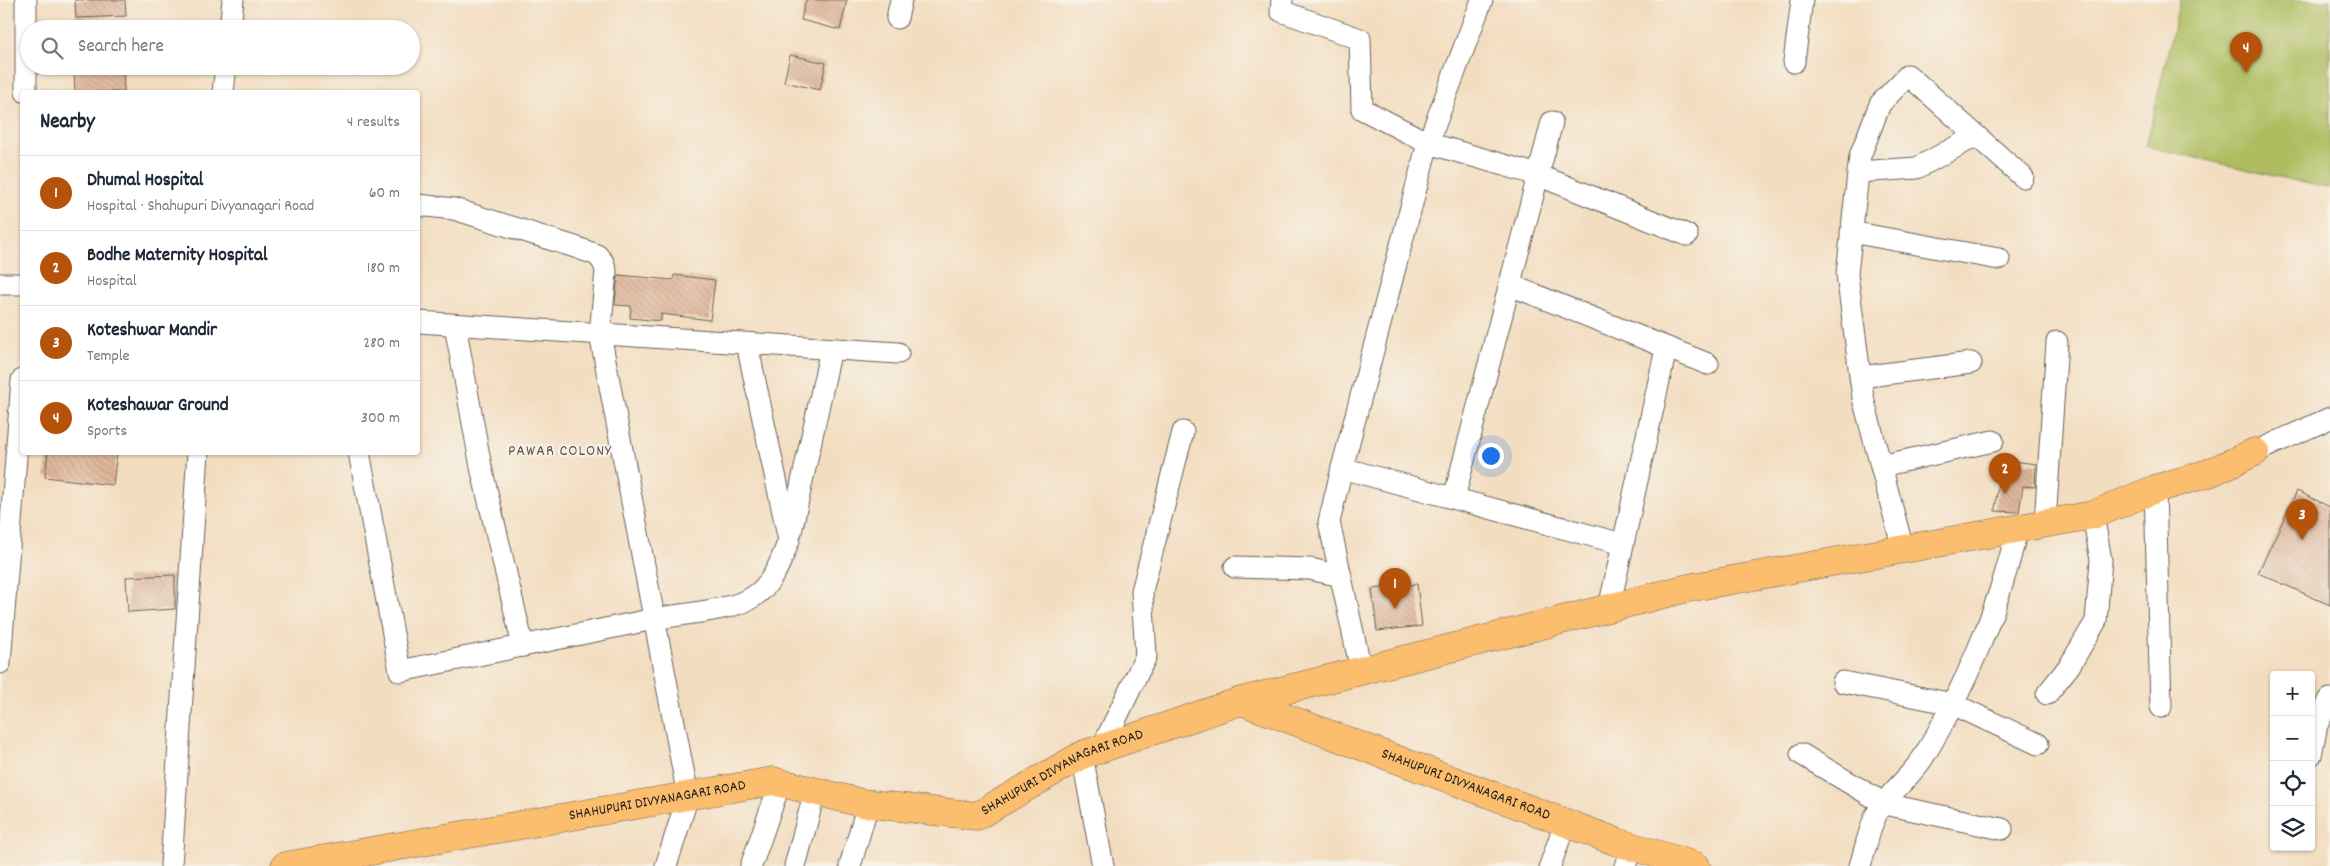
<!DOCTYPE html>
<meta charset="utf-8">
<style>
body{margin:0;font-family:Dekko,sans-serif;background:#f6f6f7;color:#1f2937}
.controls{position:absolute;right:15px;bottom:15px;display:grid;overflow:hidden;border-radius:5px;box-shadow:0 1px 4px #0004}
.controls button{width:45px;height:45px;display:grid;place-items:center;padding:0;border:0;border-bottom:1px solid #e0e1e3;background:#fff;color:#1f2937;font:25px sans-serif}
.you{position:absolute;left:1490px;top:455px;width:18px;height:18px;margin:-12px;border:4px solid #fff;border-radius:50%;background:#1a73e8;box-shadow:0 0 0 8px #1a73e833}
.badge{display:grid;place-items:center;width:32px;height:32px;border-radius:50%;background:#b45309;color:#fff;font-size:16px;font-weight:700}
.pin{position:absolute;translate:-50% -41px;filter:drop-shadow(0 1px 2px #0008)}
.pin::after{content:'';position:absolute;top:26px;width:18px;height:15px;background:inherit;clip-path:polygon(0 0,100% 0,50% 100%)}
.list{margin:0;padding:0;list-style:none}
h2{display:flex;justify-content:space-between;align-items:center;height:65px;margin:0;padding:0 20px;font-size:21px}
h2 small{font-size:16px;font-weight:400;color:#747a83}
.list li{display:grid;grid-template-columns:32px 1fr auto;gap:15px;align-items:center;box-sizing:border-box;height:75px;padding:0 20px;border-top:1px solid #e0e1e3}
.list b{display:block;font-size:19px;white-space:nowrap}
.list p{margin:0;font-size:16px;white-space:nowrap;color:#747a83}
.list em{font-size:16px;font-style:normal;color:#747a83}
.icon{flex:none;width:28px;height:28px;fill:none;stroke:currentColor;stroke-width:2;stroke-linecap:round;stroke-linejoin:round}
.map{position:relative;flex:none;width:2330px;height:866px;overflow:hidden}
.search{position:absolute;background:#fff;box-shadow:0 1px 4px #0004;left:20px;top:20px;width:400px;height:55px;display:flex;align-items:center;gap:12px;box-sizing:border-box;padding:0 18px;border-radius:28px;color:#747a83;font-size:19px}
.panel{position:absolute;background:#fff;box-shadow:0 1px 4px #0004;left:20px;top:90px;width:400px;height:365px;border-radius:5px}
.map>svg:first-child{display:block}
.pitch{fill:#afbd60;stroke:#666c3e}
.building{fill:url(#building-back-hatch)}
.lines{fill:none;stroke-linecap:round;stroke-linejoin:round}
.minor-casing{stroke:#676055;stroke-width:23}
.major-casing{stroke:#676055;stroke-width:29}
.minor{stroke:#fff;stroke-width:21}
.major{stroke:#fbbd6e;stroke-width:28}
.labels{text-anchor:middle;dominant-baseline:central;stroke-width:4;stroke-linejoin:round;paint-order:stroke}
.street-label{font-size:15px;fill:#1c1c1c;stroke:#f7f3e8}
.neighbourhood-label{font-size:16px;letter-spacing:1px;fill:#605248;stroke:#f7f3e8}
</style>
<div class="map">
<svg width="2330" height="866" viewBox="0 0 2330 866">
<defs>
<pattern id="building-back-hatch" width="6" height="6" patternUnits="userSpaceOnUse" patternTransform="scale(1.25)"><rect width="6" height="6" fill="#dfb69a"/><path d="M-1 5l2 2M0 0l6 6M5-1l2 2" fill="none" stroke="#bf9c84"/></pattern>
</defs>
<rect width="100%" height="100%" fill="#f7f3e8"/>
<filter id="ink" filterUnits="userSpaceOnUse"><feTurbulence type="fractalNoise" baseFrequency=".02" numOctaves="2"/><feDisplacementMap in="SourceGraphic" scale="10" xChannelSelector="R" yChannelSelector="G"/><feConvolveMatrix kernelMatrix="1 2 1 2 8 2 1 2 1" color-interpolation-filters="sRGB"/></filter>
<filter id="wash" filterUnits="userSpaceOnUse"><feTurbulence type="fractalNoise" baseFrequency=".0096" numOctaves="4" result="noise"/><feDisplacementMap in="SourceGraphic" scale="20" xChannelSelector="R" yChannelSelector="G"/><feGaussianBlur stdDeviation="1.12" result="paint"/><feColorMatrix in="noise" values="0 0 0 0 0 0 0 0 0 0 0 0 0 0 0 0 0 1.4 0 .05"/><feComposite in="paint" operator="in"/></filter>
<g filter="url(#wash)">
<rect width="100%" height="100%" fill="#f3ddc0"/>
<path class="pitch" d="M2180,0H2330V189L2146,146Z"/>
<g id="blocks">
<g class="building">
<path d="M75,0H125L126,16L76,18Z"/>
<path d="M806,0H847L840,30L801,20Z"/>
<path d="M790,55L826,63L820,90L784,82Z"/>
<path d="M123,67L124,92H75L74,69Z"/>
<path d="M618,275L673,280L674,275L715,280L710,320L661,314V321L630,318L631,306L615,305Z"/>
<path d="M48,452H117L113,485L45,477Z"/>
<path d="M2013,461L2036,464L2035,487L2023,486L2019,512L1995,511L1999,473L2011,475Z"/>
<path d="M2297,491L2330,507V605L2258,573Z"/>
<path d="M175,575V609L128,612L126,577Z"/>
<path d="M1417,584L1422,626L1377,631L1372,589Z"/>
</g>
</g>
</g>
<g filter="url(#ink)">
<use href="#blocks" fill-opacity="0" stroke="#676055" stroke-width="1"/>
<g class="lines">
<g class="minor-casing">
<g id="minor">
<path d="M26,0V92"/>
<path d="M1282,0L1281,11L1360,39L1362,109L1428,143L1538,175L1687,235"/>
<path d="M897,18L901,0"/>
<path d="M230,29L233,0"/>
<path d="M1794,62L1802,0"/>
<path d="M223,92L226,66"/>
<path d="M1858,172L1917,168L1976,136"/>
<path d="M418,205L454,209L575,247L597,255L603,262L606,271L600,334L688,796L666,866"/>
<path d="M1851,232L1999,259"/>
<path d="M0,284H22"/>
<path d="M1510,285L1708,364"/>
<path d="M418,322L898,353"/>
<path d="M455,325L481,467L523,646"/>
<path d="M1860,377L1971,363"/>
<path d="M359,452L400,671C485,654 569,636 654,619C680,614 732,611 753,597C773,584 781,561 789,540L747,344"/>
<path d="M2255,452L2330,418"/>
<path d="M1881,466L1993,441"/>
<path d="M1342,468L1622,544"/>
<path d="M2155,489L2161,707"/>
<path d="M1454,498L1552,122"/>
<path d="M2045,523L2057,342"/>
<path d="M791,532L831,349"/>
<path d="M1903,549L1863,398L1847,274L1860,156L1880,104L1908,75L2023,177"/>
<path d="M1235,567L1310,569L1341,576"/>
<path d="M1609,608L1666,349"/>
<path d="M0,663L22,380"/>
<path d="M1361,670L1329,522L1342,468L1428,143L1482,0"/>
<path d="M1843,682L1953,704L2038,744"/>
<path d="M2047,694L2070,665L2096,621L2101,560L2093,515"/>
<path d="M1102,748L1146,656L1142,591L1183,432"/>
<path d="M1801,754L1885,804L2002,829"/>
<path d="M1082,755L1103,866"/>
<path d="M2311,755L2317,725L2330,699"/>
<path d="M171,866L198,452"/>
<path d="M751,866L780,783"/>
<path d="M795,866L815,791"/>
<path d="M850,866L868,804"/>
<path d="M1550,866L1565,823"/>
<path d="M1625,866L1632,847"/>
<path d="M1860,866C1865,850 1869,830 1876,815C1886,795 1912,776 1924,756C1964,691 2001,603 2017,529"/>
</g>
</g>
<g class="major-casing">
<g id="major">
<path d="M1241,701L1688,588L2093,515L2155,489L2209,473L2255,452"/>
<path id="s1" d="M285,866L773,781L862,803L977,816L1082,755L1241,701L1617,842L1696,866"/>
</g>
</g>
<use href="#minor" class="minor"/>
<use href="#major" class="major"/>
</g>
</g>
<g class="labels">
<g class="street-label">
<text stroke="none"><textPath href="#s1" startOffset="799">SHAHUPURI DIVYANAGARI ROAD</textPath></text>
<text stroke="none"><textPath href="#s1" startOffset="1232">SHAHUPURI DIVYANAGARI ROAD</textPath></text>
<text stroke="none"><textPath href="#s1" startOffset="378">SHAHUPURI DIVYANAGARI ROAD</textPath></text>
</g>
<g class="neighbourhood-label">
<text x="560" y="451">PAWAR COLONY</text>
</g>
</g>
</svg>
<div class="controls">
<button>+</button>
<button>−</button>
<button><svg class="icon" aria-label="locate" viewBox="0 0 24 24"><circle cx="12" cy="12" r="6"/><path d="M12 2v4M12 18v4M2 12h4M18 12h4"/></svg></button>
<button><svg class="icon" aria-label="layers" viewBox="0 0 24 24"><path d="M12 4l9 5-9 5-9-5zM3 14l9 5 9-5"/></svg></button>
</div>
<div class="you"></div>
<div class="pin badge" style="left:1395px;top:609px">1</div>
<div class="pin badge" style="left:2005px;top:494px">2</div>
<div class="pin badge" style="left:2302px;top:540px">3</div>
<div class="pin badge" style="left:2246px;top:73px">4</div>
<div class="search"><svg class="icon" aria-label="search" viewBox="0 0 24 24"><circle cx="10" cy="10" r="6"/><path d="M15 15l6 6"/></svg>Search here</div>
<section class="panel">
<h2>Nearby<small>4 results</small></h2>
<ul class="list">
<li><span class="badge">1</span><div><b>Dhumal Hospital</b><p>Hospital · Shahupuri Divyanagari Road</p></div><em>60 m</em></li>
<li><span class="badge">2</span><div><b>Bodhe Maternity Hospital</b><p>Hospital</p></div><em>180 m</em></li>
<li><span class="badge">3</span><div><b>Koteshwar Mandir</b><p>Temple</p></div><em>280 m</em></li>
<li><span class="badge">4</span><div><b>Koteshawar Ground</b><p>Sports</p></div><em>300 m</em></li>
</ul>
</section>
</div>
